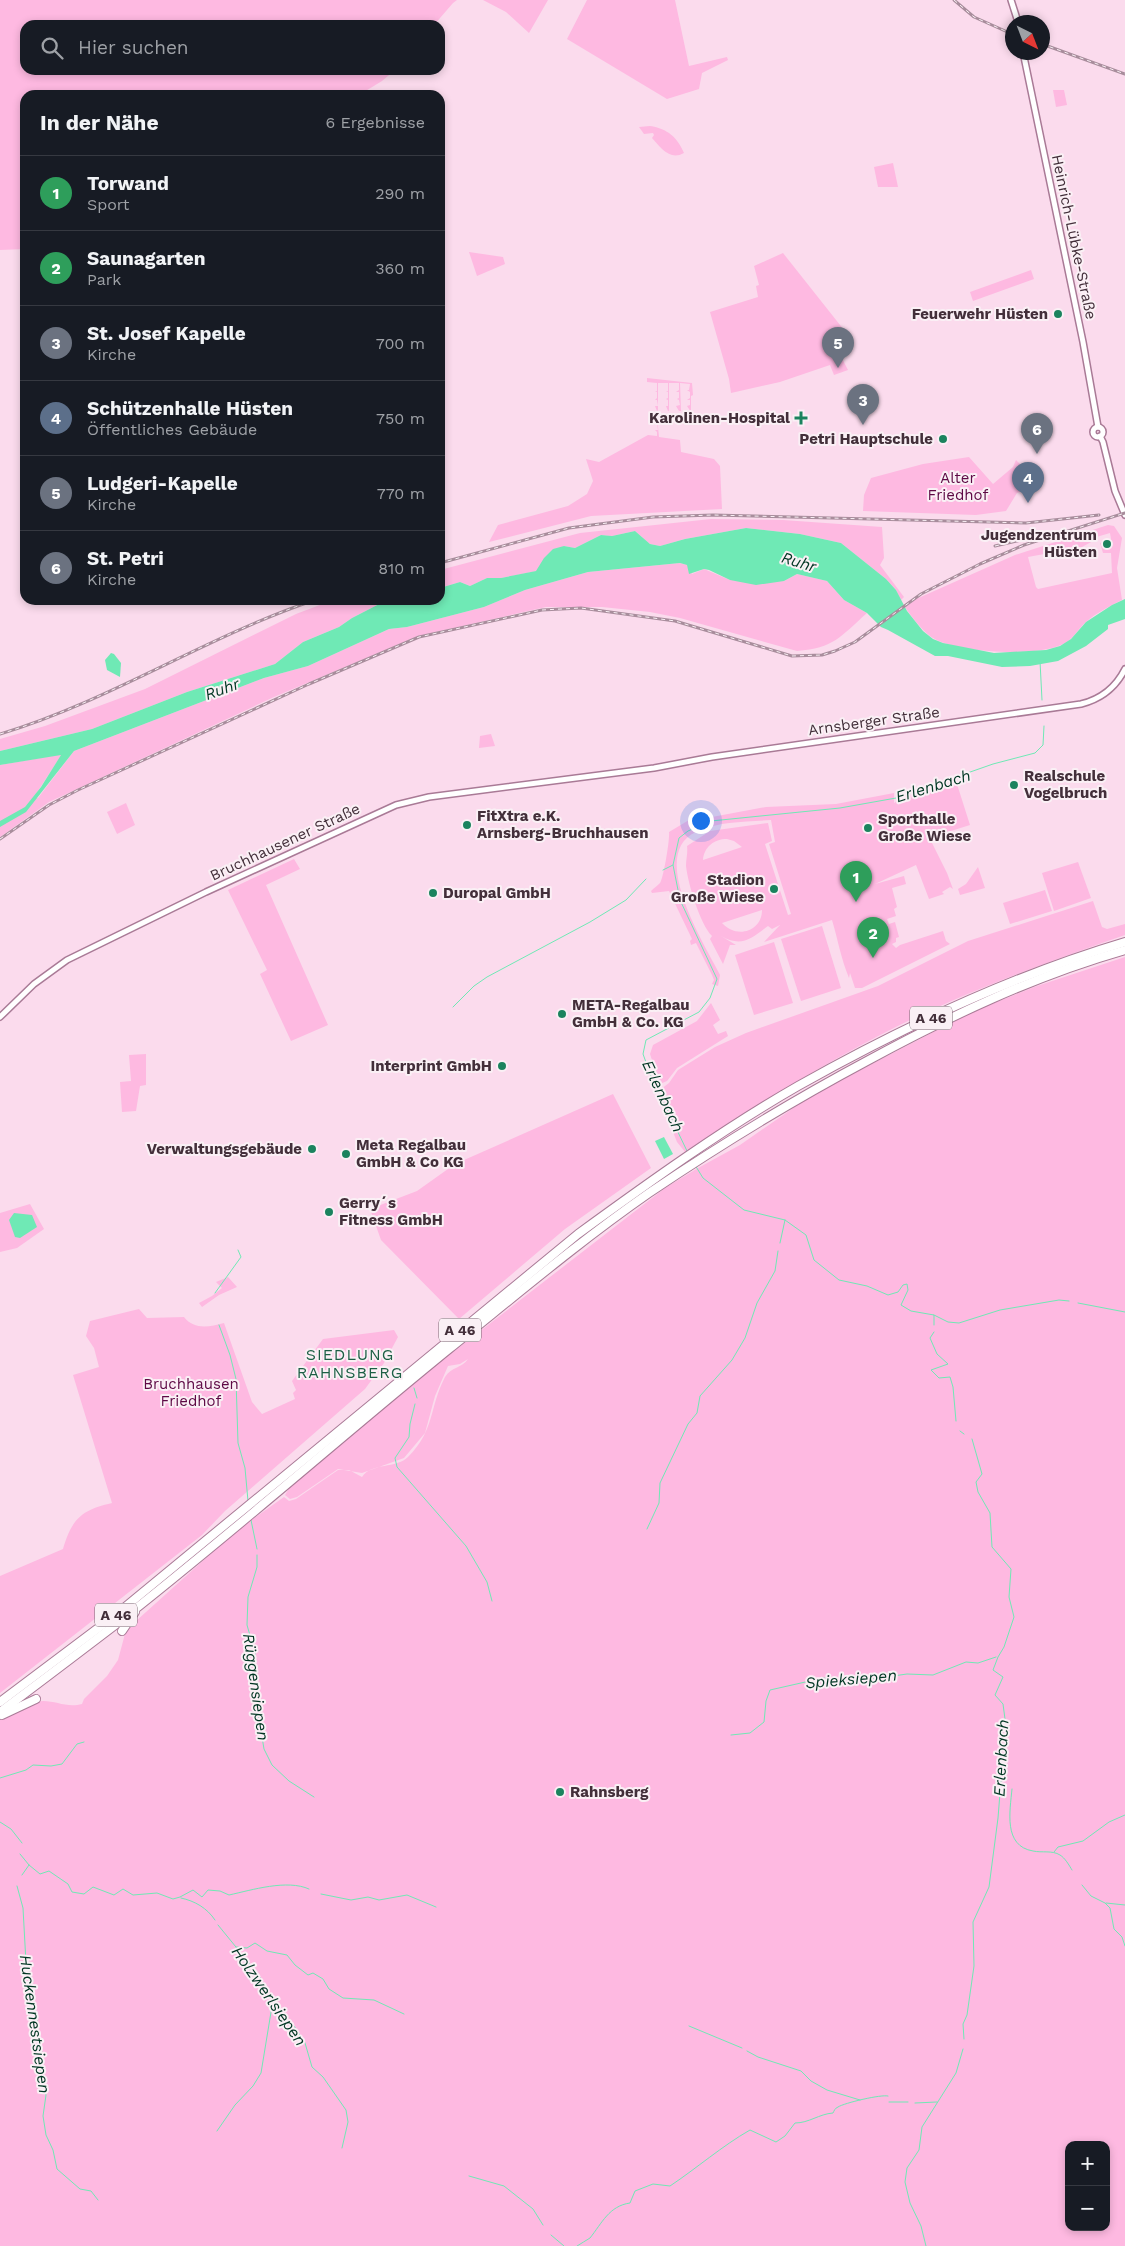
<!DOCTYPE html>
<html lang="de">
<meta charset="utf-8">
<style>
body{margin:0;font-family:"Work Sans",sans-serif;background:#20242c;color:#f1f3f6}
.controls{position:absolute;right:15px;bottom:15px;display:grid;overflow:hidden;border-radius:10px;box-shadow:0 2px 8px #0003}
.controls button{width:45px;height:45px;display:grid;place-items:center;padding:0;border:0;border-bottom:1px solid #363941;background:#171b24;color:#f1f3f6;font:25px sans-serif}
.compass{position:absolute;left:1005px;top:15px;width:45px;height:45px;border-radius:50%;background:#171b24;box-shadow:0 2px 8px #0003;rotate:138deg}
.you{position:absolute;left:700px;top:820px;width:18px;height:18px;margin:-12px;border:4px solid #fff;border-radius:50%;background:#1a73e8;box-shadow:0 0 0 8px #1a73e833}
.badge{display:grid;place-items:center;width:32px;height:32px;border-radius:50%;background:#1b835e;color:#fff;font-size:16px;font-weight:700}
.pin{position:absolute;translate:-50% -41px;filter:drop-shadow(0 1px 2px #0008)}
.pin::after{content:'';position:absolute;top:26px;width:18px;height:15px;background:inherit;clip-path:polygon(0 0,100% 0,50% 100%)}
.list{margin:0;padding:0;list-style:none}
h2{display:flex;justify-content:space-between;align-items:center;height:65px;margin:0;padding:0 20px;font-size:21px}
h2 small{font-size:16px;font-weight:400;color:#9ea1a6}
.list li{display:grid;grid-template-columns:32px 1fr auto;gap:15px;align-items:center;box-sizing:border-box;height:75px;padding:0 20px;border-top:1px solid #363941}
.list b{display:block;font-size:19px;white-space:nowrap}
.list p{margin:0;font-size:16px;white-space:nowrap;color:#9ea1a6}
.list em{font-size:16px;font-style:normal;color:#9ea1a6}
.icon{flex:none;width:28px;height:28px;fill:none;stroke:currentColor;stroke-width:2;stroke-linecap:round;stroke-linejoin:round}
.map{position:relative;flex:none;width:1125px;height:2246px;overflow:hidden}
.search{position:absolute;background:#171b24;box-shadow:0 2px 8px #0003;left:20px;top:20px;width:425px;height:55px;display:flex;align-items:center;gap:12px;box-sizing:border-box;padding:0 18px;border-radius:15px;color:#9ea1a6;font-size:19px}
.panel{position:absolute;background:#171b24;box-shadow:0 2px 8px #0003;left:20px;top:90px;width:425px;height:515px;border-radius:15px}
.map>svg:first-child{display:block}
.green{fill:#feb9e1;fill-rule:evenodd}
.water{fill:#6fe9b5}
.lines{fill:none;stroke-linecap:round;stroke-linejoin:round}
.stream{stroke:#6fe9b5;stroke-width:1}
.tertiary-casing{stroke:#a97a96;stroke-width:8}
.motorway-casing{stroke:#a97a96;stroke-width:10}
.tertiary{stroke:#fff;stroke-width:5}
.motorway{stroke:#fff;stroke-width:8}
.rail-casing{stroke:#a88d9c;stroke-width:3}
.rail{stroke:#faf0f5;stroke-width:1;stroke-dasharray:4;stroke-linecap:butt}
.poi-dot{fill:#1b835e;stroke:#faf0f5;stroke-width:2}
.labels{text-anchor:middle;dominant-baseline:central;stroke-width:4;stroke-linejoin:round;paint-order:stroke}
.shield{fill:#faf0f5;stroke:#7a6972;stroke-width:1}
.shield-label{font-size:14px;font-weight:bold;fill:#432f3a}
.street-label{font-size:15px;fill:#432f3a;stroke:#faf0f5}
.poi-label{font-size:15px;font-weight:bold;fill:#432f3a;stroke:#faf0f5;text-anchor:start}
.park-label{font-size:15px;fill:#5e0945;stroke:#faf0f5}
.water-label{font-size:16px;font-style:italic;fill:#003623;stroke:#faf0f5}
.neighbourhood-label{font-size:16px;letter-spacing:1px;fill:#1c5f45;stroke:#faf0f5}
</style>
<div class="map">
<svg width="1125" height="2246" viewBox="0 0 1125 2246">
<rect width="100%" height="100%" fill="#fbdbed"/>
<g class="green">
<path d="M0,0H457L453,3L434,25H25V70H395L382,81L359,95H25V249L0,250Z"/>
<path d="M483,0H548L529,33L506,12Z"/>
<path d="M587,0H675L689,66L727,57L728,60L702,73L699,89L667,99L567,39Z"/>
<path d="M1053,90H1064L1067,105L1056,107Z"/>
<path d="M650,126C668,129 677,137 684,153C670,161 661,148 652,138L654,135L653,133L644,134L639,127Z"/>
<path d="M893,163L898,187H878L874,167Z"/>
<path d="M469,252L503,257L505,264L477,276Z"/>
<path d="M783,253L844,330L833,341L848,370L834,375L830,365L780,382L731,393L729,379L710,312L758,297L756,286L759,285L754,266Z"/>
<path d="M1031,270L1034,279L973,301L970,292Z"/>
<path d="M647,378L692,383L693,395L691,396V412L687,406L690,405V400H687L690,398V392L687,390H689L690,384L680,383L681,411H679L676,406L680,405L679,400L677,399L679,398V392H676L679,390V383H669V411H668L666,406H668V400L666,399L668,398V392H666L668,391V383H658V410L657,411L655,406H658L657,400H655L657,398V392L655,391H657V383L647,382Z"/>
<path d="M657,417L659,437L680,440L681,452L714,459L720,466L722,509L591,516L489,542L498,525L568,506L587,494L593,481L586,459L599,462L648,435L657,436V432L655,430H658L657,423L655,421H657Z"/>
<path d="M969,457L993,484L1013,467L1016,460L1027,471H1034L1040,477L1029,488L1017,493L1006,511L976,515L863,511L864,495L871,478L923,464Z"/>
<path d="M711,519L783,520L882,527L884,558L880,565L904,597L901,600L896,590L886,579L841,543L800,534L746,528L685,539L660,546L650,544L635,531L612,536L601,535L575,548L564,546L537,571L501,578H487L470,586L460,582L440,588V570L580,533Z"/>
<path d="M1108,525L1114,526L1122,538L1117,568L1122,600C1110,606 1096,613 1086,622C1077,630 1073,640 1061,645C1035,657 958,653 933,638C925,634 910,615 905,607L914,600L1015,555ZM1110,533L1111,539L1100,543L1103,553H1111L1112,573L1038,589L1036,587L1028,557L1082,547L1093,541V538Z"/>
<path d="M680,563L687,565L692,574L704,569L730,580L784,581L797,574L827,581L844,600L867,613C840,637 834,648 797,651L680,618L650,612L602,607H546L418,636L274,697L49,802L0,837V765L62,754L34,797L38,798L74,751L264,678L308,666L389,629L407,627L484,607L525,590L588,572Z"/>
<path d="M333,600H387L352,618L339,627L303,642L275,664L187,692L92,729L0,751V739L45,726L145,689L296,614Z"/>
<path d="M491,734L495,746L479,748L480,736Z"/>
<path d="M956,781L970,825L935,836L932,843L947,873L953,889L950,887L942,892L944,894L929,899L916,865L875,884L904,876L906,884L892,888L897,907L894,909L896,916L887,919L889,924L895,922L899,937L896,938V942L892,944L896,948L900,945L943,931L946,941L950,944L862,988H855L850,973L849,978C841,959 838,940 832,920L764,942L780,925L772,929L768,926C752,938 742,948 721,936L736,945H730L723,964L710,939L712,936C700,924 688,884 686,866C686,859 688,853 687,846L710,831L768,823L772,841L765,844L788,915L791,914L769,844L775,842L771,820C746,822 719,821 696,832C647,854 705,945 720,975L718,986L712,984L714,980L712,975L696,943L691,945L690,941L692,939L669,891L652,893L651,891C654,888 658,885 660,883C663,880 670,840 669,832L694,817L696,820L766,807L836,804L894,793V803L902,797ZM727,839L734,841L742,847L703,860C704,847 714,839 727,839ZM762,910C762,932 736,939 722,923Z"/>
<path d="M126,803L135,825L117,834L107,812Z"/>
<path d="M294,859L300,869L266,885L328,1025L291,1041L260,974L267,970L228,890Z"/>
<path d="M1078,862L1091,898L1054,911L1042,873Z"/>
<path d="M978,867L985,888L960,895L958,889L966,884Z"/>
<path d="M1045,890L1052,911L1010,924L1003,903Z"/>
<path d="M1093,901L1102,927L1107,929L1125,924V935C1065,956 1003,978 945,1004C853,1044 769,1098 685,1152L677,1142L657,1092L669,1083L678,1070L715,1047L746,1033L878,986L968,941Z"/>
<path d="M822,926L841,988L801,1001L781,939Z"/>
<path d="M774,942L793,1003L754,1015L735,955Z"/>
<path d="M1125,957V2246H0V1720C11,1714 23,1705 36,1702C52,1698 65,1709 82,1704L84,1699L107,1676L118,1660L126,1630L236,1531L284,1497L289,1501L296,1499L338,1470H349L362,1477C372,1462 396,1469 408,1457C435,1430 429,1408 445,1377C451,1367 462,1368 468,1359L460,1364L448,1366L435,1396L425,1433L404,1458L362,1473L338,1469L297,1497L290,1499L285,1495L291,1485L391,1400L665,1188L698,1168L740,1145L812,1095L974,1011L1037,986ZM1069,2145H1106V2227H1069Z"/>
<path d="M711,1003L720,1020L713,1025L718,1034L726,1031L728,1036L677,1068L667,1081L660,1084L650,1054L653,1045L697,1021Z"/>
<path d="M146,1054V1085L140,1086L136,1111L122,1112L120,1082L131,1081L129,1055Z"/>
<path d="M613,1094L651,1168L565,1229L459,1319L381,1240L370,1209L417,1191L455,1164Z"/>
<path d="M30,1204L44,1229L17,1248L0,1252V1213Z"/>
<path d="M228,1277L237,1287L219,1295L202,1307L199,1303L212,1296L222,1288L216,1282Z"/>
<path d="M139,1309L147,1318L184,1317C194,1330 209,1327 224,1323L252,1402L262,1414L295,1399L293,1393L296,1390L292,1381L323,1339L394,1330L398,1337L384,1363L365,1389L225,1511L202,1535L0,1693V1576L63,1549C72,1518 82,1510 112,1503L73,1375L99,1367L94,1348L86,1336L90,1321Z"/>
</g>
<g class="water">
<path d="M746,528L800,534L841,543L886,579L896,590L907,611L923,631L933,639L943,643L994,653L1046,650L1060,646L1071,639L1086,622L1112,605L1125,599V619L1108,625V629L1086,646L1058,661L1030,666L1002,667L948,656H935L888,630L881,627L867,613L844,600L827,581L797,574L784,581L756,585L730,580L709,570L704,569L689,574L687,565L680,563L588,572L525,590L484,607L407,627L389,629L308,666L264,678L74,751L26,812L0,827V821L25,807L41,787L61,755L0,765V751L92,729L187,692L275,664L303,642L339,627L352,618L387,600H440V588L460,582L470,586L487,578H501L536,571L544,558L553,549L564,546L575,548L601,535L612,536L635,531L650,544L660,546L685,539Z"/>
<path d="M111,653L114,654L121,663L120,677L107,670L105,660Z"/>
<path d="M664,1137L673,1154L664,1159L655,1141Z"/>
<path d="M14,1213L32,1215L37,1227L20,1238L15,1237L9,1220Z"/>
</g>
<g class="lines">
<g class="stream">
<path d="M1040,661L1042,700"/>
<path d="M663,870L673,865"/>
<path d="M453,1007L474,986L487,977L590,922L626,900L646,879"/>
<path d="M688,1153L651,1076L643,1054L646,1040L699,1012L710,998L717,979L680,900L673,865L679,838L688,831L711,821L840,808L896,798L993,764L1035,753L1043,745L1044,726"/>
<path d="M695,1165L703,1178L744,1210L785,1220L806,1235L814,1260L839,1280L867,1286L888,1295L898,1292L903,1285L907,1284L908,1290L901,1305L911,1311L934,1315V1325"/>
<path d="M780,1243L785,1220"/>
<path d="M215,1293L241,1257L238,1250"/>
<path d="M1078,1303L1125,1312"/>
<path d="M934,1315L948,1322L959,1323L1000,1310L1059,1300L1069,1301"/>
<path d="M219,1325L230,1355L236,1379L238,1443L245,1468L248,1501"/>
<path d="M934,1332L930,1338L937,1354L948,1364L931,1370L939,1378L950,1377L953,1387L956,1421"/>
<path d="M414,1388L417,1398"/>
<path d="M415,1404L410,1424L409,1437L395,1458L397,1467L466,1546L487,1582L492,1601"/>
<path d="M960,1431L964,1434"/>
<path d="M251,1520L257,1549"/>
<path d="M647,1529L659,1503L660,1483L688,1424L697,1413L700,1396L732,1360L745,1338L757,1303L775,1271L778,1251"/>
<path d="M257,1555V1567L248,1597L247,1625L255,1653L256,1701L264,1749L272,1765L289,1781L314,1797"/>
<path d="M731,1735L750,1733L764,1722L766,1701L770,1690L823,1678L851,1682L907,1674L933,1675L966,1662L978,1663L996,1657"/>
<path d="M0,1778L26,1770L33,1765L51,1766L62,1764L77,1744L84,1742"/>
<path d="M1012,1789C1010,1811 1003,1846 1033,1851C1042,1853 1052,1850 1060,1855C1065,1858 1069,1865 1072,1870"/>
<path d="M0,1822L11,1829L22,1843"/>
<path d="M1054,1852L1058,1847L1083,1841L1109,1822L1125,1815"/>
<path d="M20,1854L29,1865L40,1874L49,1871L68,1884L72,1892L84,1894L93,1887L114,1895L123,1889L133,1895L157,1893L173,1899L180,1897L193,1890L202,1897L208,1890L220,1891L229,1895C252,1890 287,1879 309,1889"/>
<path d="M22,1875L29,1865"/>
<path d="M1082,1885L1091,1896L1105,1903L1110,1908L1114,1929L1122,1937L1125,1946"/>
<path d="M17,1886L23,1908L26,1963L33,1981L29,1990L35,2007L42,2054L40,2080L46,2095L43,2116L46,2135L53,2150L57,2169L80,2189L91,2191L98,2200"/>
<path d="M321,1894L351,1900L368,1897L379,1900L407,1895L436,1907"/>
<path d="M181,1898C195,1901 207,1908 215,1920"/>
<path d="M1106,1903L1125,1905"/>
<path d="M218,1925L258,1974L280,2012L294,2026L305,2043L312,2067L323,2077L346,2110L348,2122L342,2148"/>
<path d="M236,1947L247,1948L255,1943L267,1951L287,1955L295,1965L308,1975L313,1973L323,1979L329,1989L343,1998L374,2000L404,2014"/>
<path d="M689,2026L742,2048"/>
<path d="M964,2039L963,2024L967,2015L974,1966L973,1922L989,1887L998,1818L1002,1768L1001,1740L1005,1719L1003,1704L995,1695L1003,1677L993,1670L998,1657L1004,1647L1014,1617L1009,1597L1011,1569L992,1547L990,1513L978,1492L976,1482L982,1474L972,1439"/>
<path d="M747,2051L758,2057L801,2071L811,2081L827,2090L860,2100"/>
<path d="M889,2102H908"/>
<path d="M915,2103L937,2102"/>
<path d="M217,2131L235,2105L253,2086L261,2073L273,2000"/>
<path d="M469,2176L504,2186L533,2209L543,2225"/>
<path d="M551,2235L564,2246"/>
<path d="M577,2246C581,2243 586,2241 590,2238C602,2223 609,2206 630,2203L635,2191L653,2184L670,2186C697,2168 722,2146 750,2130L776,2142L785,2136L795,2123C809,2123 819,2114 833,2113C834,2111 835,2108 838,2107C844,2103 882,2094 888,2096"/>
<path d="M926,2246L921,2226L910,2203L905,2182L907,2168L919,2150L922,2127L956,2073L963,2049"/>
</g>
<g class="tertiary-casing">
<g id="tertiary">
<path d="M1011,0L1018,22"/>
<path d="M1023,52L1083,342L1098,427"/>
<circle cx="1098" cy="432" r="5"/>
<path d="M1100,436L1103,442L1115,491L1125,515"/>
<path d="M0,1017L34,984L67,960L206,892L396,805L429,797L654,768L712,757L1081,704C1101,699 1116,687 1125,669"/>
</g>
</g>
<g class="motorway-casing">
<g id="motorway">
<path d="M122,1631L135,1612"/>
<path d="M0,1702L113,1617L578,1234C648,1183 723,1129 798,1086C901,1028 1011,976 1125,942"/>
<path d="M0,1712C39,1683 77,1654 115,1625C229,1536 337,1440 449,1349C515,1296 580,1241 649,1193C720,1145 792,1101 867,1061C950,1016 1034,976 1125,950"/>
<path d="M2,1715L36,1699"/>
</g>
</g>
<use href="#tertiary" class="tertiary"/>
<use href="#motorway" class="motorway"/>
<g class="rail-casing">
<g id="rail">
<path d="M954,0L974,17L1012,34"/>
<path d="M1042,44L1125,74"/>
<path d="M995,546L1025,539"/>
<path d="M440,563L569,528L653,517L713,515L1026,523L1099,515"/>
<path d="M0,734C110,701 207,636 315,600"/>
<path d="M0,839L49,805L78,790L309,684L419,637L542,610L581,608L675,621L792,656L822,655L835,651L855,642L921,594L980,564L1024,545L1125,513"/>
</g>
</g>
<use href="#rail" class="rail"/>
</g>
<g class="poi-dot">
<circle cx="1058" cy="314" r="5"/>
<path d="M798.5 410.5h5v5h5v5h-5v5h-5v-5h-5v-5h5z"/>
<circle cx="943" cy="439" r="5"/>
<circle cx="1107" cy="544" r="5"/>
<circle cx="1014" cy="785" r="5"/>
<circle cx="467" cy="825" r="5"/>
<circle cx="868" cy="828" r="5"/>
<circle cx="774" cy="889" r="5"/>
<circle cx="433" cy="893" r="5"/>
<circle cx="562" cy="1014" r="5"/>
<circle cx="502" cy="1066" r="5"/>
<circle cx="312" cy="1149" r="5"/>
<circle cx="346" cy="1154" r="5"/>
<circle cx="329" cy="1212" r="5"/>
<circle cx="560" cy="1792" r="5"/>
</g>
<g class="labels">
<g class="shield">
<rect x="910" y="1006.5" width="42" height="23" rx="4"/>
<rect x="439" y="1318.5" width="42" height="23" rx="4"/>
<rect x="95" y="1603.5" width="42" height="23" rx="4"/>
</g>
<g class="shield-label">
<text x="931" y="1018">A 46</text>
<text x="460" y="1330">A 46</text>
<text x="116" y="1615">A 46</text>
</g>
<g class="street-label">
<text transform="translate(1074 237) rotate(78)">Heinrich-Lübke-Straße</text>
<text transform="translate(874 721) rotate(-8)">Arnsberger Straße</text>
<text transform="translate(285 842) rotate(-25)">Bruchhausener Straße</text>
</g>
<g class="poi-label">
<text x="1048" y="314" text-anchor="end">Feuerwehr Hüsten</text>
<text x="790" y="418" text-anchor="end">Karolinen-Hospital</text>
<text x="933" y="439" text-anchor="end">Petri Hauptschule</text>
<text x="1097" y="535" text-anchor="end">Jugendzentrum<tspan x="1097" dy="17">Hüsten</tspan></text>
<text x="1024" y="776">Realschule<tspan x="1024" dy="17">Vogelbruch</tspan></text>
<text x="477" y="816">FitXtra e.K.<tspan x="477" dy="17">Arnsberg-Bruchhausen</tspan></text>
<text x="878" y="819">Sporthalle<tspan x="878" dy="17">Große Wiese</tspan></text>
<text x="764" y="880" text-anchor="end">Stadion<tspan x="764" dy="17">Große Wiese</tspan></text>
<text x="443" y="893">Duropal GmbH</text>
<text x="572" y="1005">META-Regalbau<tspan x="572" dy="17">GmbH &amp; Co. KG</tspan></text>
<text x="492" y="1066" text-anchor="end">Interprint GmbH</text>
<text x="356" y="1145">Meta Regalbau<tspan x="356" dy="17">GmbH &amp; Co KG</tspan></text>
<text x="302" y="1149" text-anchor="end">Verwaltungsgebäude</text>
<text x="339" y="1203">Gerry´s<tspan x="339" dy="17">Fitness GmbH</tspan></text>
<text x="570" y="1792">Rahnsberg</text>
</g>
<g class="park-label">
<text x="958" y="478">Alter<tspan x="958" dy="17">Friedhof</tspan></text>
<text x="191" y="1384">Bruchhausen<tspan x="191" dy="17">Friedhof</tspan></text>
</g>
<g class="water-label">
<text transform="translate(799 562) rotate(17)">Ruhr</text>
<text transform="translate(222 689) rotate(-20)">Ruhr</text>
<text transform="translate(933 786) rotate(-17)">Erlenbach</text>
<text transform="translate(663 1096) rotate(65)">Erlenbach</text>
<text transform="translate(851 1679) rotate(-5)">Spieksiepen</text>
<text transform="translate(256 1687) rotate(82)">Rüggensiepen</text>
<text transform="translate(1001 1758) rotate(-87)">Erlenbach</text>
<text transform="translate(269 1996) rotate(55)">Holzwerlsiepen</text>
<text transform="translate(35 2024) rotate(82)">Huckennestsiepen</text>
</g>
<g class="neighbourhood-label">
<text x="350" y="1354">SIEDLUNG<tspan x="350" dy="18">RAHNSBERG</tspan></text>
</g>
</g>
</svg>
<div class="controls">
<button>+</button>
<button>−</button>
</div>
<svg class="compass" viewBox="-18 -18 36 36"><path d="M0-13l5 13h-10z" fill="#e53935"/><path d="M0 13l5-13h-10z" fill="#9ea1a6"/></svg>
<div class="you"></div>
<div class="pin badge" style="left:856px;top:902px;background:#2e9e5b">1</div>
<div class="pin badge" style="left:873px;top:958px;background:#2e9e5b">2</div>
<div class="pin badge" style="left:863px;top:425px;background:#6b7280">3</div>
<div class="pin badge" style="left:1028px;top:503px;background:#5c6f8a">4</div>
<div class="pin badge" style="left:838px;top:368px;background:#6b7280">5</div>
<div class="pin badge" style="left:1037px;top:454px;background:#6b7280">6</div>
<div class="search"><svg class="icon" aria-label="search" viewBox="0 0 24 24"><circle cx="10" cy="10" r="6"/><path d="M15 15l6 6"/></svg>Hier suchen</div>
<section class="panel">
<h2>In der Nähe<small>6 Ergebnisse</small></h2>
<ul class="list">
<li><span class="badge" style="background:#2e9e5b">1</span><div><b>Torwand</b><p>Sport</p></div><em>290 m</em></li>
<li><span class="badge" style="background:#2e9e5b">2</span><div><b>Saunagarten</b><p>Park</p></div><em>360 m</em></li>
<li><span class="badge" style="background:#6b7280">3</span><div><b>St. Josef Kapelle</b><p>Kirche</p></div><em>700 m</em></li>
<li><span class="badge" style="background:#5c6f8a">4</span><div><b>Schützenhalle Hüsten</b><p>Öffentliches Gebäude</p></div><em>750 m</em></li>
<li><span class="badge" style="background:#6b7280">5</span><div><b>Ludgeri-Kapelle</b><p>Kirche</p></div><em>770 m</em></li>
<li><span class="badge" style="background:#6b7280">6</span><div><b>St. Petri</b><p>Kirche</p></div><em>810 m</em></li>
</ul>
</section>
</div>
